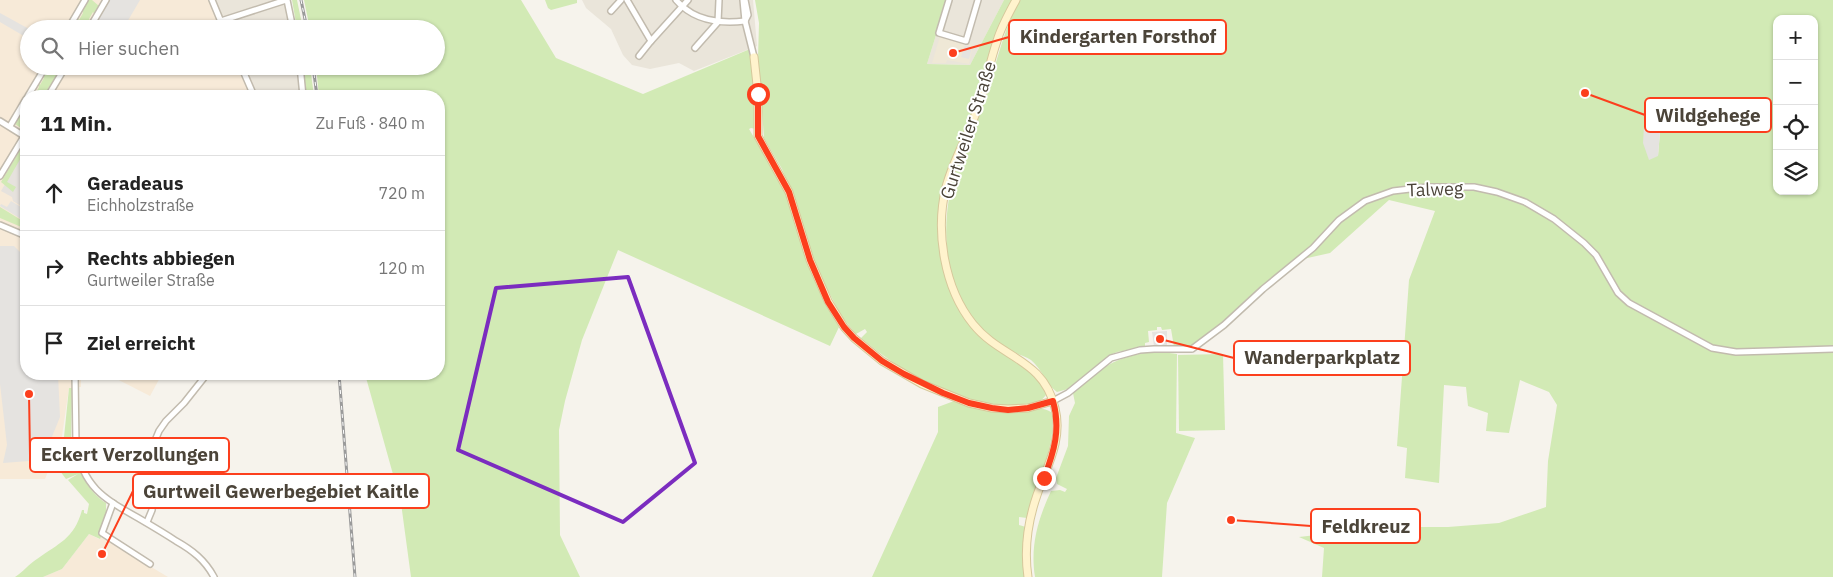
<!DOCTYPE html>
<html lang="de">
<meta charset="utf-8">
<style>
body{margin:0;font-family:"IBM Plex Sans",sans-serif;background:#f2f2f2;color:#222}
.controls{position:absolute;right:15px;top:15px;display:grid;overflow:hidden;border-radius:10px;box-shadow:0 1px 4px #0004}
.controls button{width:45px;height:45px;display:grid;place-items:center;padding:0;border:0;border-bottom:1px solid #e0e0e0;background:#fff;color:#222;font:25px sans-serif}
.stop{position:absolute;width:15px;height:15px;margin:-11px;border:4px solid #fc3f1d;border-radius:50%;background:#fff}
.stop.end{background:#fc3f1d;border-color:#fff;box-shadow:0 1px 5px #0008}
.list{margin:0;padding:0;list-style:none}
h2{display:flex;justify-content:space-between;align-items:center;height:65px;margin:0;padding:0 20px;font-size:21px}
h2 small{font-size:16px;font-weight:400;color:#767676}
.list li{display:grid;grid-template-columns:32px 1fr auto;gap:15px;align-items:center;box-sizing:border-box;height:75px;padding:0 20px;border-top:1px solid #e0e0e0}
.list b{display:block;font-size:19px;white-space:nowrap}
.list p{margin:0;font-size:16px;white-space:nowrap;color:#767676}
.list em{font-size:16px;font-style:normal;color:#767676}
.icon{flex:none;width:28px;height:28px;fill:none;stroke:currentColor;stroke-width:2;stroke-linecap:round;stroke-linejoin:round}
.map{position:relative;flex:none;width:1833px;height:577px;overflow:hidden}
.search{position:absolute;background:#fff;box-shadow:0 1px 4px #0004;left:20px;top:20px;width:425px;height:55px;display:flex;align-items:center;gap:12px;box-sizing:border-box;padding:0 18px;border-radius:28px;color:#767676;font-size:19px}
.panel{position:absolute;background:#fff;box-shadow:0 1px 4px #0004;left:20px;top:90px;width:425px;height:290px;border-radius:20px}
.map>svg:first-child{display:block}
.residential{fill:#eae5da}
.commercial{fill:#f7ead8}
.industrial{fill:#e6e2dd}
.education{fill:#efe8d6}
.green{fill:#d2eab5;fill-rule:evenodd}
.parking{fill:#e5e3e0}
.lines{fill:none;stroke-linecap:round;stroke-linejoin:round}
.street-casing{stroke:#c2bbae;stroke-width:8}
.secondary-casing{stroke:#d6c79b;stroke-width:9}
.street{stroke:#fff;stroke-width:5}
.secondary{stroke:#fff3cd;stroke-width:7}
.rail-casing{stroke:#9a9a9a;stroke-width:3}
.rail{stroke:#fff;stroke-width:1;stroke-dasharray:4;stroke-linecap:butt}
.route{stroke:#fc3f1d;stroke-width:6}
.marked{fill:none;stroke:#7b2cbf;stroke-width:4;stroke-linejoin:round}
.labels{text-anchor:middle;dominant-baseline:central;stroke-width:4;stroke-linejoin:round;paint-order:stroke}
.street-label{font-size:18px;fill:#4b4439;stroke:#fff}
.leader{fill:none;stroke:#fc3f1d;stroke-width:2}
.callout-dot{fill:#fc3f1d;stroke:#fff;stroke-width:2}
.callout{fill:#fff;stroke:#fc3f1d;stroke-width:2}
.callout-label{font-size:19px;text-anchor:middle;font-weight:bold;fill:#4b4439}
</style>
<div class="map">
<svg width="1833" height="577" viewBox="0 0 1833 577">
<rect width="100%" height="100%" fill="#f6f3ec"/>
<g class="residential">
<path d="M214,0H285L291,29H227Z"/>
<path d="M582,0H753L757,46L694,71L679,63L650,69L632,65L623,55L611,29L586,8Z"/>
<path d="M947,0H1004L970,65L927,64Z"/>
<path d="M244,66H298L301,96H257Z"/>
</g>
<g class="commercial">
<path d="M0,0H214L227,29H29V66H244L257,96H26V374H81V387L69,388L62,436L45,479H0Z"/>
<path d="M107,374H162L150,396Z"/>
<path d="M89,534L99,539L101,537L168,577H43L62,569Z"/>
</g>
<path class="industrial" d="M26,149V209L13,201L12,197L1,191Z"/>
<path class="education" d="M940,36L973,45L969,64L947,60L946,63H932Z"/>
<g class="green">
<path d="M88,0H92L99,6L95,15L93,12L89,19L91,22L87,29H70L72,25L74,28L77,22L76,18L77,17L79,20L83,13L81,9Z"/>
<path d="M292,0H297L303,29H297Z"/>
<path d="M304,0H521L556,58L643,94L750,49L755,97L756,129L751,128L749,129L787,193L839,327L830,346L618,250L582,340L565,401L559,430L560,535L580,577H411L401,503L365,374H439V96H319L316,66H436V29H310Z"/>
<path d="M545,0H577V3L551,10L548,8Z"/>
<path d="M755,0H947L927,64L970,65L1004,0H1013L976,109L953,163L940,233L962,311L1012,357L1037,377L1044,387L1046,395C1039,405 1030,405 1019,406C964,410 901,372 861,338L867,332L865,329L856,334L842,317L812,261L792,192L782,169L764,138L758,58L759,23Z"/>
<path d="M1019,0H1833V577H1322L1324,548L1299,537L1325,534L1360,522L1400,527H1448L1499,523L1546,507L1548,461L1557,405L1549,392L1520,380L1509,433L1486,431L1488,413L1468,406L1466,387L1444,385L1439,483L1405,478L1407,448L1397,446L1409,280L1435,211L1389,200L1330,253L1303,259L1229,322L1227,319L1191,347H1174L1171,329L1162,330L1161,327H1157V330L1148,331L1149,342L1145,343V347L1117,352L1110,355L1068,389L1057,392C1046,384 1042,369 1031,360C1026,357 1019,355 1014,352C1003,346 992,339 983,330C941,287 939,220 957,166C963,147 974,130 981,111C994,74 1001,36 1019,0ZM1777,19H1814V191H1777ZM1649,105L1662,108L1658,156L1644,126Z"/>
<path d="M49,66H53L60,72L51,90L49,87L45,94L46,96H30L33,91L35,94L39,87L37,83L38,82L40,85L44,78L43,74Z"/>
<path d="M303,66H310L314,96H306Z"/>
<path d="M26,102V129L24,130L15,124L14,122L18,115L20,118L24,111L23,108Z"/>
<path d="M26,140V149L7,182L16,187L13,192L1,182Z"/>
<path d="M0,207L26,223V229L0,218Z"/>
<path d="M1154,351L1177,354L1176,433L1195,438L1167,503L1162,577H1035C1030,546 1038,519 1051,491L1060,490L1065,492L1067,489L1057,484L1056,478L1068,446L1069,416L1075,403L1073,393C1104,366 1112,358 1154,351Z"/>
<path d="M1223,354L1225,430L1179,431L1178,355Z"/>
<path d="M69,388H72L71,446C78,469 87,491 106,503V513L99,532L101,537L100,539L89,534L62,569L43,577H15C23,572 29,564 37,559C59,543 74,539 82,510H84V513L87,514L89,504L68,480L78,474L66,479L57,467V461L64,437Z"/>
<path d="M954,401C979,408 1003,416 1029,411C1038,409 1042,407 1051,412C1059,436 1035,493 1027,518L1019,517V525L1026,527L1023,569L1025,577H872L938,432V407Z"/>
</g>
<g class="parking">
<path d="M109,0H140L123,29H92Z"/>
<path d="M0,13L29,29V39L0,22Z"/>
<path d="M965,45L972,47L969,59L961,57Z"/>
<path d="M1649,105L1662,108L1658,156L1649,160L1643,143L1644,126Z"/>
<path d="M11,201L26,210V222L0,206L1,204L7,207Z"/>
<path d="M0,246H14L26,258V374H58L60,417L49,444L29,461L3,463L7,445L0,384Z"/>
<path d="M1167,331V347L1154,346L1152,332Z"/>
</g>
<g class="lines">
<g class="street-casing">
<g id="street">
<path d="M212,0L224,29"/>
<path d="M287,0L293,29"/>
<path d="M627,0L651,41L688,0"/>
<path d="M676,0C694,21 719,24 745,21"/>
<path d="M743,0L745,21L754,57"/>
<path d="M745,0L748,15L745,21"/>
<path d="M949,0L939,33L966,41L978,0"/>
<path d="M611,11L621,0"/>
<path d="M221,21L286,0"/>
<path d="M68,29L85,0"/>
<path d="M89,29L106,0"/>
<path d="M695,48L718,22L719,0"/>
<path d="M639,56L651,41"/>
<path d="M241,66L254,96"/>
<path d="M300,66L303,96"/>
<path d="M28,96L46,66"/>
<path d="M48,96L66,66"/>
<path d="M0,121L24,136"/>
<path d="M10,126L26,99"/>
<path d="M0,176L26,133"/>
<path d="M0,225L26,236"/>
<path d="M75,374L76,445C83,488 105,499 140,519C152,526 164,533 176,541C192,550 205,560 214,577"/>
<path d="M1053,401L1068,393L1111,358L1140,350L1154,349H1192L1224,325L1263,289L1313,248L1339,220L1365,201L1393,191L1427,187H1474L1497,192L1525,202L1554,219L1584,243L1596,255L1618,293L1629,303L1712,348L1736,352L1833,349"/>
<path d="M113,503L102,533L150,564"/>
<path d="M147,522L152,510L154,491V443L159,431L166,421L184,403L207,374"/>
</g>
</g>
<g class="secondary-casing">
<g id="secondary">
<path d="M1016,0C1009,13 1001,27 997,41C989,64 985,88 977,110C968,136 953,160 946,187C935,231 944,288 973,324C1001,359 1043,358 1055,408C1063,440 1047,466 1037,495C1028,521 1024,550 1028,577"/>
<path d="M754,57L758,94V136L789,192L810,260L828,301L844,327L854,338L882,361L922,384L969,403L992,408L1008,409L1028,408L1053,401"/>
</g>
</g>
<use href="#street" class="street"/>
<use href="#secondary" class="secondary"/>
<g class="rail-casing">
<g id="rail">
<path d="M301,0L307,29"/>
<path d="M313,66L317,96"/>
<path d="M339,374L355,577"/>
</g>
</g>
<use href="#rail" class="rail"/>
</g>
<g class="lines">
<path class="route" d="M758,94V136L789,192L810,260L828,302L844,327L854,338L882,361L904,374L943,393L969,403L992,408L1008,410L1028,408L1053,401C1061,429 1054,452 1044,478"/>
</g>
<path class="marked" d="M628,277L695,463L623,522L458,450L496,288Z"/>
<g class="labels">
<g class="street-label">
<text transform="translate(968 130) rotate(-72)">Gurtweiler Straße</text>
<text transform="translate(1435 189) rotate(-2)">Talweg</text>
</g>
</g>
<path class="leader" d="M953 53L1009 37M1585 93L1645 115M1160 339L1234 358M29 394L30 455M102 554L133 491M1231 520L1311 526"/>
<g class="callout-dot">
<circle cx="953" cy="53" r="5"/>
<circle cx="1585" cy="93" r="5"/>
<circle cx="1160" cy="339" r="5"/>
<circle cx="29" cy="394" r="5"/>
<circle cx="102" cy="554" r="5"/>
<circle cx="1231" cy="520" r="5"/>
</g>
<g class="callout">
<rect x="1009" y="20" width="217" height="34" rx="5"/>
<rect x="1645" y="98" width="126" height="34" rx="5"/>
<rect x="1234" y="341" width="176" height="34" rx="5"/>
<rect x="30" y="438" width="199" height="34" rx="5"/>
<rect x="133" y="474" width="296" height="34" rx="5"/>
<rect x="1311" y="509" width="109" height="34" rx="5"/>
</g>
<g class="callout-label">
<text x="1118" y="43">Kindergarten Forsthof</text>
<text x="1708" y="122">Wildgehege</text>
<text x="1322" y="364">Wanderparkplatz</text>
<text x="130" y="461">Eckert Verzollungen</text>
<text x="281" y="498">Gurtweil Gewerbegebiet Kaitle</text>
<text x="1366" y="533">Feldkreuz</text>
</g>
</svg>
<div class="controls">
<button>+</button>
<button>−</button>
<button><svg class="icon" aria-label="locate" viewBox="0 0 24 24"><circle cx="12" cy="12" r="6"/><path d="M12 2v4M12 18v4M2 12h4M18 12h4"/></svg></button>
<button><svg class="icon" aria-label="layers" viewBox="0 0 24 24"><path d="M12 4l9 5-9 5-9-5zM3 14l9 5 9-5"/></svg></button>
</div>
<div class="stop" style="left:758px;top:94px"></div>
<div class="stop end" style="left:1044px;top:478px"></div>
<div class="search"><svg class="icon" aria-label="search" viewBox="0 0 24 24"><circle cx="10" cy="10" r="6"/><path d="M15 15l6 6"/></svg>Hier suchen</div>
<section class="panel">
<h2>11 Min.<small>Zu Fuß · 840 m</small></h2>
<ul class="list">
<li><svg class="icon" aria-label="ahead" viewBox="0 0 24 24"><path d="M12 20V5M6 11l6-6 6 6"/></svg><div><b>Geradeaus</b><p>Eichholzstraße</p></div><em>720 m</em></li>
<li><svg class="icon" aria-label="right" viewBox="0 0 24 24"><path d="M7 20v-9h11M14 6l5 5-5 5"/></svg><div><b>Rechts abbiegen</b><p>Gurtweiler Straße</p></div><em>120 m</em></li>
<li><svg class="icon" aria-label="arrive" viewBox="0 0 24 24"><path d="M6 21V4h12l-3 4 3 4H6"/></svg><div><b>Ziel erreicht</b></div></li>
</ul>
</section>
</div>
